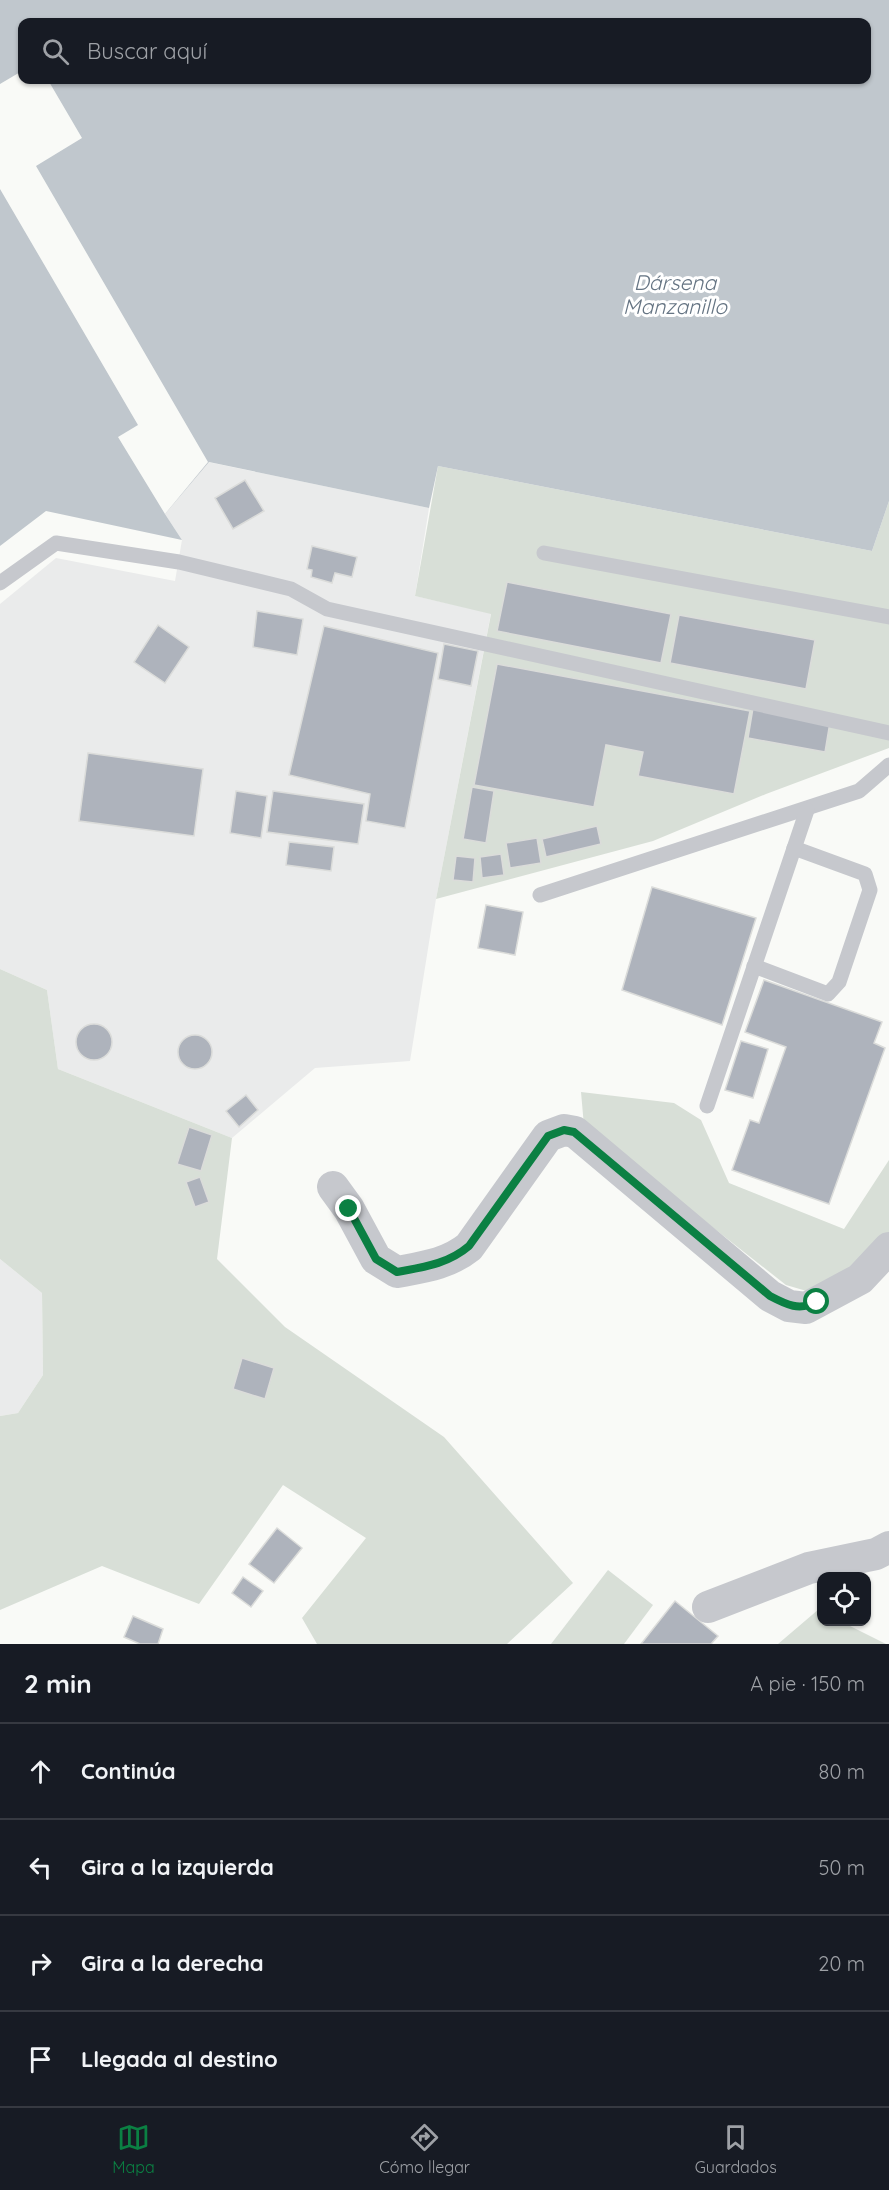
<!DOCTYPE html>
<html lang="es">
<meta charset="utf-8">
<style>
body{margin:0;font-family:Quicksand,sans-serif;background:#20242c;color:#f1f3f6}
.controls{position:absolute;right:18px;bottom:18px;display:grid;overflow:hidden;border-radius:12px;box-shadow:0 2px 4px #0004}
.controls button{width:54px;height:54px;display:grid;place-items:center;padding:0;border:0;border-bottom:2px solid #363941;background:#171b24;color:#f1f3f6;font:30px sans-serif}
.stop{position:absolute;width:18px;height:18px;margin:-14px;border:4px solid #0b8043;border-radius:50%;background:#fff}
.stop.end{background:#0b8043;border-color:#fff;box-shadow:0 2px 6px #0008}
.list{margin:0;padding:0;list-style:none}
h2{display:flex;justify-content:space-between;align-items:center;height:78px;margin:0;padding:0 24px;font-size:26px}
h2 small{font-size:20px;font-weight:400;color:#9ea1a6}
.list li{display:grid;grid-template-columns:39px 1fr auto;gap:18px;align-items:center;box-sizing:border-box;height:96px;padding:0 24px;border-top:2px solid #363941}
.list b{display:block;font-size:22px;white-space:nowrap}
.list em{font-size:20px;font-style:normal;color:#9ea1a6}
.icon{flex:none;width:33px;height:33px;fill:none;stroke:currentColor;stroke-width:2;stroke-linecap:round;stroke-linejoin:round}
.map{position:relative;flex:none;width:889px;height:1644px;overflow:hidden}
.search{position:absolute;background:#171b24;box-shadow:0 2px 4px #0004;left:18px;right:18px;top:18px;height:66px;display:flex;align-items:center;gap:15px;box-sizing:border-box;padding:0 21px;border-radius:12px;color:#9ea1a6;font-size:22px}
.sheet{height:462px;background:#171b24}
nav{display:flex;justify-content:space-around;align-items:center;box-sizing:border-box;height:84px;border-top:2px solid #363941;background:#171b24;font-size:16px;color:#9ea1a6}
nav a{display:grid;justify-items:center;gap:3px}
nav .on{color:#0b8043}
.map>svg:first-child{display:block}
.built{fill:#eaebeb}
.green{fill:#d8dfd7}
.water{fill:#c0c7cd;fill-rule:evenodd}
.pier{fill:#f9faf7}
.building{fill:#aeb3bc;stroke:#dbdcda;stroke-width:1.5}
.lines{fill:none;stroke-linecap:round;stroke-linejoin:round}
.service{stroke:#c6c8cd;stroke-width:15}
.minor{stroke:#c6c8cd;stroke-width:32}
.route{stroke:#0b8043;stroke-width:8}
.labels{text-anchor:middle;dominant-baseline:central;stroke-width:6;stroke-linejoin:round;paint-order:stroke}
.water-label{font-size:21px;font-style:italic;fill:#657483;stroke:#fff}
</style>
<div class="map">
<svg width="889" height="1644" viewBox="0 0 889 1644">
<rect width="100%" height="100%" fill="#f9faf7"/>
<g class="built">
<path d="M208,462L429,508L415,596L491,613L436,899L410,1061L315,1068L232,1138L58,1069L47,990L0,969V604L56,558L175,581L182,540L165,514Z"/>
<path d="M0,1259L42,1293L43,1375L18,1413L0,1416Z"/>
</g>
<g class="green">
<path d="M438,466L872,551L889,501V748L766,794L653,841L436,899L491,614L415,596Z"/>
<path d="M0,969L47,990L58,1069L232,1138L217,1259L285,1327L444,1437L573,1583L507,1644H317L302,1618L366,1538L283,1485L199,1604L102,1566L0,1610V1416L18,1413L43,1375L42,1293L0,1259Z"/>
<path d="M581,1092L674,1103L701,1120L729,1183L844,1229L889,1160V1236L852,1268L810,1292L786,1285L584,1126Z"/>
<path d="M608,1570L653,1605L624,1644H551Z"/>
<path d="M819,1609L821,1611L822,1622H842L886,1644H778Z"/>
</g>
<path class="water" d="M0,0H889V501L872,551L438,466L429,508L209,462L165,514L182,540L46,511L0,546ZM22,22H866V80H22Z"/>
<path class="pier" d="M22,71V80H48L82,138L36,166L208,462L165,514L118,437L138,425L0,189V84Z"/>
<g class="building">
<path d="M245,480L264,511L233,529L215,498Z"/>
<path d="M312,546L357,557L352,577L335,573L332,583L311,577L312,570L307,569Z"/>
<path d="M507,582L671,614L661,663L497,631Z"/>
<path d="M257,611L303,619L297,655L253,647Z"/>
<path d="M679,615L815,640L806,689L670,663Z"/>
<path d="M158,625L189,647L165,683L134,662Z"/>
<path d="M324,626L438,653L405,828L366,821L370,794L289,775Z"/>
<path d="M444,644L478,651L471,686L438,679Z"/>
<path d="M497,664L750,711L734,794L638,776L643,752L606,745L594,807L474,785Z"/>
<path d="M753,708L830,722L825,752L748,738Z"/>
<path d="M88,753L203,769L194,836L79,821Z"/>
<path d="M472,787L494,791L486,843L463,839Z"/>
<path d="M236,791L267,796L261,838L230,833Z"/>
<path d="M273,791L364,804L358,844L267,832Z"/>
<path d="M597,826L601,844L546,857L542,839Z"/>
<path d="M537,838L541,863L510,868L506,843Z"/>
<path d="M289,842L334,847L331,871L286,865Z"/>
<path d="M501,854L504,875L482,878L480,857Z"/>
<path d="M456,856L475,858L473,882L453,880Z"/>
<path d="M652,887L756,918L722,1025L622,990Z"/>
<path d="M486,905L523,912L515,955L478,948Z"/>
<path d="M764,980L882,1022L874,1043L885,1048L829,1204L732,1170L750,1120L759,1123L786,1047L745,1032Z"/>
<circle cx="94" cy="1042" r="18"/>
<circle cx="195" cy="1052" r="17"/>
<path d="M741,1041L768,1049L753,1098L725,1090Z"/>
<path d="M246,1095L258,1110L239,1127L226,1111Z"/>
<path d="M189,1127L212,1135L201,1171L177,1164Z"/>
<path d="M200,1177L209,1202L195,1207L186,1182Z"/>
<path d="M242,1358L274,1368L265,1399L233,1389Z"/>
<path d="M277,1528L302,1548L274,1583L249,1564Z"/>
<path d="M243,1577L263,1591L251,1607L232,1593Z"/>
<path d="M675,1601L718,1636L711,1644H641Z"/>
<path d="M133,1616L163,1629L158,1644H140L124,1637Z"/>
</g>
<g class="lines">
<g class="service">
<path d="M544,553L889,617"/>
<path d="M0,583L56,543L179,562L291,589L327,609L889,733"/>
<path d="M540,895L859,791L889,765"/>
<path d="M754,966L828,994L839,982L870,890L865,874L794,848"/>
<path d="M707,1106L807,810"/>
</g>
<g class="minor">
<path d="M333,1187L349,1209L376,1259L397,1272C424,1267 448,1264 469,1247L548,1136L564,1130L575,1132L770,1296L789,1306L806,1308L860,1279L889,1248"/>
<path d="M708,1607L809,1568L876,1554L889,1547"/>
</g>
</g>
<g class="lines">
<path class="route" d="M349,1209L376,1259L397,1272C424,1267 448,1264 469,1246L548,1136L564,1130L574,1132L770,1296C787,1305 799,1311 817,1302"/>
</g>
<g class="labels">
<g class="water-label">
<text x="675" y="282">Dársena<tspan x="675" dy="24">Manzanillo</tspan></text>
</g>
</g>
</svg>
<div class="controls">
<button><svg class="icon" aria-label="locate" viewBox="0 0 24 24"><circle cx="12" cy="12" r="6"/><path d="M12 2v4M12 18v4M2 12h4M18 12h4"/></svg></button>
</div>
<div class="stop" style="left:817px;top:1302px"></div>
<div class="stop end" style="left:349px;top:1209px"></div>
<div class="search"><svg class="icon" aria-label="search" viewBox="0 0 24 24"><circle cx="10" cy="10" r="6"/><path d="M15 15l6 6"/></svg>Buscar aquí</div>
</div>
<section class="sheet">
<h2>2 min<small>A pie · 150 m</small></h2>
<ul class="list">
<li><svg class="icon" aria-label="ahead" viewBox="0 0 24 24"><path d="M12 20V5M6 11l6-6 6 6"/></svg><div><b>Continúa</b></div><em>80 m</em></li>
<li><svg class="icon" aria-label="left" viewBox="0 0 24 24"><path d="M17 20v-9H6M10 6l-5 5 5 5"/></svg><div><b>Gira a la izquierda</b></div><em>50 m</em></li>
<li><svg class="icon" aria-label="right" viewBox="0 0 24 24"><path d="M7 20v-9h11M14 6l5 5-5 5"/></svg><div><b>Gira a la derecha</b></div><em>20 m</em></li>
<li><svg class="icon" aria-label="arrive" viewBox="0 0 24 24"><path d="M6 21V4h12l-3 4 3 4H6"/></svg><div><b>Llegada al destino</b></div></li>
</ul>
</section>
<nav>
<a class="on"><svg class="icon" aria-label="map" viewBox="0 0 24 24"><path d="M3 6l6-2 6 2 6-2v14l-6 2-6-2-6 2zM9 4v14M15 6v14"/></svg>Mapa</a>
<a><svg class="icon" aria-label="directions" viewBox="0 0 24 24"><path d="M12 3l9 9-9 9-9-9zM9 14v-3h6M13 9l2 2-2 2"/></svg>Cómo llegar</a>
<a><svg class="icon" aria-label="saved" viewBox="0 0 24 24"><path d="M7 4h10v16l-5-4-5 4z"/></svg>Guardados</a>
</nav>
